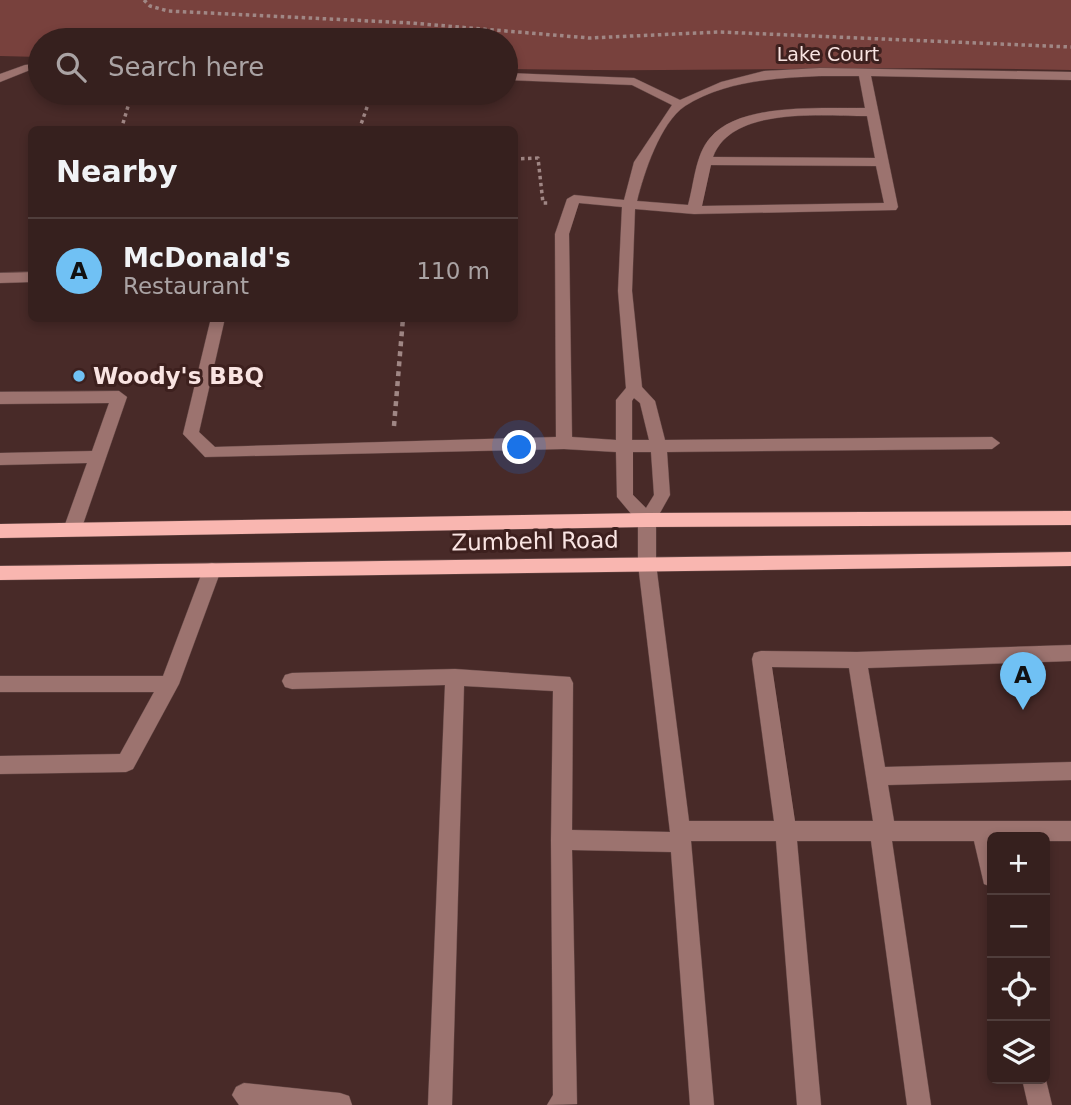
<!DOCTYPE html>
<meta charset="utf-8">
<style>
body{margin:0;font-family:"DejaVu Sans",sans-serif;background:#3d2827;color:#f1f3f6}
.controls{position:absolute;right:21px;bottom:21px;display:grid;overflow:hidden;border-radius:10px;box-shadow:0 4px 10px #0003}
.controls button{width:63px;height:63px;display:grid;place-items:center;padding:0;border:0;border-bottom:2px solid #503e3c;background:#36201e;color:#f1f3f6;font:35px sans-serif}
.you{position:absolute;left:520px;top:448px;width:24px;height:24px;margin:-18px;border:5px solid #fff;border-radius:50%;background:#1a73e8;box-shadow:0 0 0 10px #1a73e833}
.badge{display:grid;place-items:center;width:46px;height:46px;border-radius:50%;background:#70c1f4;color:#111;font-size:23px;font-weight:700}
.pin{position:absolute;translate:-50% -58px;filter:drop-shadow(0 2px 4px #0008)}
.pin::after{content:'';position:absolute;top:37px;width:24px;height:21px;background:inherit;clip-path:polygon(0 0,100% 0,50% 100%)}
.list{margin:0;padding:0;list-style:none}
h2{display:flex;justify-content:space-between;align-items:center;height:91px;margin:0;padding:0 28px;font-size:30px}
h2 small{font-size:23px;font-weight:400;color:#aaa3a4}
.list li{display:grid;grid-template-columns:46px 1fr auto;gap:21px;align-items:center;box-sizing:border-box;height:105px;padding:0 28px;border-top:2px solid #503e3c}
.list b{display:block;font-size:26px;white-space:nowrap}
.list p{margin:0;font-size:23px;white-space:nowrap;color:#aaa3a4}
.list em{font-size:23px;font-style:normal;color:#aaa3a4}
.icon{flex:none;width:38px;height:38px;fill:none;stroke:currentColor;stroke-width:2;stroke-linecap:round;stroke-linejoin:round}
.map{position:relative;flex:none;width:1071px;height:1105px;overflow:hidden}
.search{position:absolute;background:#36201e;box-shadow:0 4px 10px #0003;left:28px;top:28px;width:490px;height:77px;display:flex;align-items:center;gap:18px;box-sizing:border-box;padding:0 24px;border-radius:38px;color:#aaa3a4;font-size:26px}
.panel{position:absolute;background:#36201e;box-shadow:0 4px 10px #0003;left:28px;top:126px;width:490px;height:196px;border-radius:10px}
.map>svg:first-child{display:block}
.green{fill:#78413d}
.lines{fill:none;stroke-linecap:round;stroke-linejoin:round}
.minor-casing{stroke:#644846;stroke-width:1}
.major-casing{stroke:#644846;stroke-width:1}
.path-far1{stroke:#a08785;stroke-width:3.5;stroke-dasharray:3.5 3.5;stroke-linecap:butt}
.path{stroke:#a08785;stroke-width:4.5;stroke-dasharray:5 5;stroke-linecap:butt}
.minor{fill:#9c736f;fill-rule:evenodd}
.major{fill:#f9b6b0;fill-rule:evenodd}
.poi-dot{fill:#70c1f4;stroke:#3d201e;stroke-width:2.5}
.labels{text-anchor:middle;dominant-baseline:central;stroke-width:6;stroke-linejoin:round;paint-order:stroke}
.far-street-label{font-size:19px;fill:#f9e4e2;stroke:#3d201e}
.poi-label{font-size:23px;font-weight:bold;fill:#f9e4e2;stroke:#3d201e;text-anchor:start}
.street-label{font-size:23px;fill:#f9e4e2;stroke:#3d201e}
</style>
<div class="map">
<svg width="1071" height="1105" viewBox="0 0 1071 1105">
<rect width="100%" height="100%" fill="#482a28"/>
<path class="green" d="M0,0H1071V70C882,65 694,73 506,69V40H40V57L0,56Z"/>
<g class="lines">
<g class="minor-casing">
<g id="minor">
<path d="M40,64V70H30L0,82V74L25,65Z"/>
<path d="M820,68L1071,72V80L871,76L898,207L896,210L694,214L635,209L632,291L642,387L655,401L665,440L992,437L1000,443L992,449L667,452L670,495L656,520V564L689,821H774L752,659L754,653L761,651L857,652L1071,645V661L868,668L885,767L1071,762V780L888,785L894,821H1071V841H1045V837H992V887L984,884L974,841H892L931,1105H907L871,841H797L821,1105H797L776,841H691L714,1105H690L671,852L572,850L577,1104L547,1105L553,1095L551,840L553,691L464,686L452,1105H428L445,685L292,689L285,687L282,681L285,675L292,673L455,669L570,677L573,683L572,830L670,832L638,564V522L617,497L616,452L564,449L205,457L183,434L211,318H225L199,432L215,447L556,437L555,234L567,199L574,195L624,200L634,162L672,105L632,85L506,80V73L634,78L680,100L721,82L764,71ZM820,76H859L865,108C822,109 740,102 710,138C695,155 694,185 688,205L637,201C644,173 660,123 685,106C724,81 775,78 820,76ZM867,116L875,158L713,157C731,106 823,116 867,116ZM711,165L876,166L884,203L702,206ZM579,203L622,207L618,291L626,388L616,400V440L572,437L569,234ZM634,398L640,403L649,440H632V401ZM633,452H651L654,495L646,508L633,495ZM772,667L849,668L873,821H795Z"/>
<path d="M32,272V282L0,283V273Z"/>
<path d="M119,391L127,397L81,530L78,535H66L63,530L87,463L0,465V453L92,451L109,403L0,404V392Z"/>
<path d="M212,563L218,565L221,570L179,684L133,769L126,772L0,774V756L120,754L154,692H0V676H163L203,570L206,565Z"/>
<path d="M1045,1076L1052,1105H1028L1022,1079H1045Z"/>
<path d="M244,1083L340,1093L349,1096L352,1105H239L232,1095L236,1087Z"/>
</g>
</g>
<g class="major-casing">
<g id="major">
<path d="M1071,511V525L647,527L0,538V524L647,513Z"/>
<path d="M1071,552V566L0,580V566Z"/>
</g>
</g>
<g class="path-far1">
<path d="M144,0L150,6L168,11L411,23L589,38L719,32L1071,47"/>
<path d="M121,130L132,93"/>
<path d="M359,130L372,93"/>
<path d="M514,159L538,158L543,203H549"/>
</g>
<path class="path" d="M394,426L403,318"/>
<use href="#minor" class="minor"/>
<use href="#major" class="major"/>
</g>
<circle class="poi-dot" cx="79" cy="376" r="7"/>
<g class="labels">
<g class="far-street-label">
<text x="828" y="54">Lake Court</text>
</g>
<g class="poi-label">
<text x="93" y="376">Woody's BBQ</text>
</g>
<g class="street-label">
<text transform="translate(535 541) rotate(-1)">Zumbehl Road</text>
</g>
</g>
</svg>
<div class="controls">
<button>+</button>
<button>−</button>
<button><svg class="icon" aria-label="locate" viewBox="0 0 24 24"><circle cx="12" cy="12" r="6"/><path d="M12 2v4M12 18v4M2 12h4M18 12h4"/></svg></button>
<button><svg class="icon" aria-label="layers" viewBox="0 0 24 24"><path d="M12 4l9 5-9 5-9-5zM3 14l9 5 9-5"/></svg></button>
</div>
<div class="you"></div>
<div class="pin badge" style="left:1023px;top:710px">A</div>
<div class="search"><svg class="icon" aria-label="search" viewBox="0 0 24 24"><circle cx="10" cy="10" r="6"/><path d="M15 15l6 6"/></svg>Search here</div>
<section class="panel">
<h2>Nearby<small></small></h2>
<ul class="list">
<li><span class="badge">A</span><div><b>McDonald's</b><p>Restaurant</p></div><em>110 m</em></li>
</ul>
</section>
</div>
